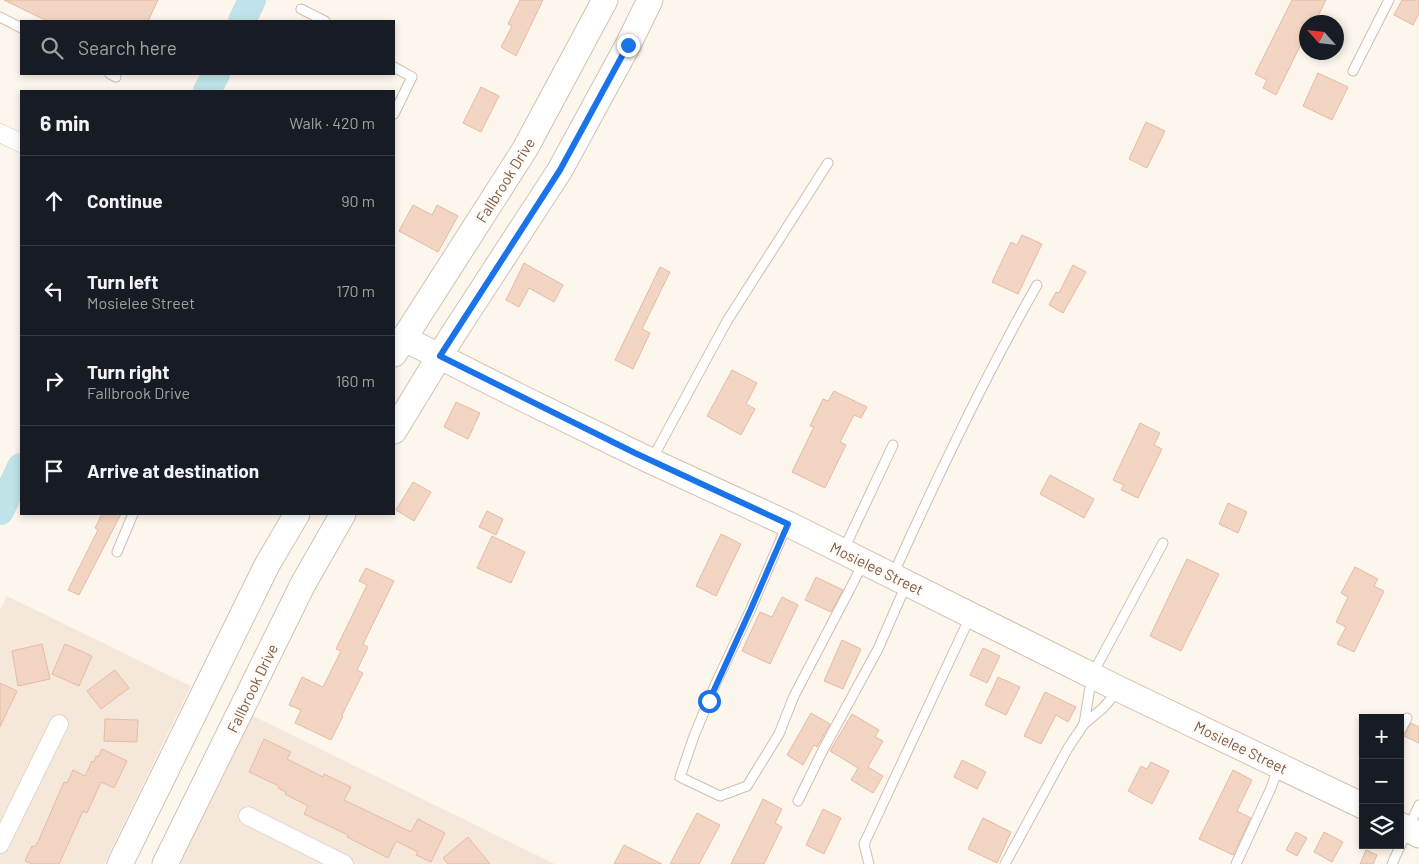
<!DOCTYPE html>
<meta charset="utf-8">
<style>
body{margin:0;font-family:Barlow,sans-serif;background:#20242c;color:#f1f3f6}
.controls{position:absolute;right:15px;bottom:15px;display:grid;overflow:hidden;border-radius:0px;box-shadow:0 2px 8px #0003}
.controls button{width:45px;height:45px;display:grid;place-items:center;padding:0;border:0;border-bottom:1px solid #363941;background:#171b24;color:#f1f3f6;font:25px sans-serif}
.compass{position:absolute;left:1299px;top:15px;width:45px;height:45px;border-radius:50%;background:#171b24;box-shadow:0 2px 8px #0003;rotate:297deg}
.stop{position:absolute;width:15px;height:15px;margin:-11px;border:4px solid #1a73e8;border-radius:50%;background:#fff}
.stop.end{background:#1a73e8;border-color:#fff;box-shadow:0 1px 5px #0008}
.list{margin:0;padding:0;list-style:none}
h2{display:flex;justify-content:space-between;align-items:center;height:65px;margin:0;padding:0 20px;font-size:21px}
h2 small{font-size:16px;font-weight:400;color:#9ea1a6}
.list li{display:grid;grid-template-columns:32px 1fr auto;gap:15px;align-items:center;box-sizing:border-box;height:90px;padding:0 20px;border-top:1px solid #363941}
.list b{display:block;font-size:19px;white-space:nowrap}
.list p{margin:0;font-size:16px;white-space:nowrap;color:#9ea1a6}
.list em{font-size:16px;font-style:normal;color:#9ea1a6}
.icon{flex:none;width:28px;height:28px;fill:none;stroke:currentColor;stroke-width:2;stroke-linecap:round;stroke-linejoin:round}
.map{position:relative;flex:none;width:1419px;height:864px;overflow:hidden}
.search{position:absolute;background:#171b24;box-shadow:0 2px 8px #0003;left:20px;top:20px;width:375px;height:55px;display:flex;align-items:center;gap:12px;box-sizing:border-box;padding:0 18px;border-radius:0px;color:#9ea1a6;font-size:19px}
.panel{position:absolute;background:#171b24;box-shadow:0 2px 8px #0003;left:20px;top:90px;width:375px;height:425px;border-radius:0px}
.map>svg:first-child{display:block}
.residential{fill:#f5e8da}
.lines{fill:none;stroke-linecap:round;stroke-linejoin:round}
.river{stroke:#bfe3e8;stroke-width:28}
.building{fill:#f3d5c3;stroke:#e6bba3}
.lane-casing{stroke:#d1beb0;stroke-width:11}
.street-casing{stroke:#d1beb0;stroke-width:19}
.secondary-casing{stroke:#d6c0b0;stroke-width:27}
.lane{stroke:#fff;stroke-width:9}
.street{stroke:#fff;stroke-width:18}
.secondary{stroke:#fff;stroke-width:25}
.route{stroke:#1a73e8;stroke-width:6}
.labels{text-anchor:middle;dominant-baseline:central;stroke-width:4.5;stroke-linejoin:round;paint-order:stroke}
.street-label{font-size:15px;fill:#7a5c4d;stroke:#fffaf3}
</style>
<div class="map">
<svg width="1419" height="864" viewBox="0 0 1419 864">
<rect width="100%" height="100%" fill="#fdf6ec"/>
<g class="residential">
<path d="M7,596L191,686L104,864H0V610Z"/>
<path d="M253,716L555,864H179Z"/>
</g>
<g class="lines">
<g class="river">
<path d="M242,21L252,0"/>
<path d="M207,91L216,74"/>
<path d="M0,511L21,467"/>
</g>
</g>
<g class="building">
<path d="M4,0H158L148,21H47Z"/>
<path d="M520,0H543L516,56L501,47L512,26L508,24Z"/>
<path d="M1292,0H1326L1315,22H1306V34L1276,95L1263,88L1267,80L1255,74Z"/>
<path d="M1402,0H1419V13L1413,25L1394,15Z"/>
<path d="M1318,73L1348,87L1332,120L1303,106Z"/>
<path d="M481,87L499,96L481,132L463,123Z"/>
<path d="M1146,122L1165,131L1147,168L1129,159Z"/>
<path d="M413,205L432,215L437,205L458,216L438,252L399,231Z"/>
<path d="M1022,235L1042,244L1018,294L992,282L1011,242L1017,245Z"/>
<path d="M524,263L563,285L554,302L529,288L519,307L506,300Z"/>
<path d="M1073,265L1086,272L1063,313L1049,305L1056,292L1059,293Z"/>
<path d="M660,267L670,272L642,329L650,333L633,369L615,360Z"/>
<path d="M732,370L757,383L746,404L755,409L741,435L707,416Z"/>
<path d="M834,391L867,407L861,418L854,415L840,442L846,445L825,488L792,472L814,427L810,426L823,399L828,401Z"/>
<path d="M456,402L480,413L468,439L444,427Z"/>
<path d="M1140,423L1160,433L1154,445L1162,449L1138,498L1121,490L1124,485L1113,480Z"/>
<path d="M1050,475L1094,499L1084,518L1040,494Z"/>
<path d="M413,482L431,492L414,521L396,510Z"/>
<path d="M1228,503L1247,512L1238,533L1219,524Z"/>
<path d="M487,511L503,519L496,535L479,527Z"/>
<path d="M102,514H121L79,595L68,590L98,530L95,528Z"/>
<path d="M721,534L741,544L716,596L696,586Z"/>
<path d="M492,536L525,552L511,583L477,568Z"/>
<path d="M1187,559L1219,574L1181,651L1150,636Z"/>
<path d="M1355,567L1378,579L1374,586L1384,591L1354,652L1337,644L1346,627L1336,622L1348,597L1341,593Z"/>
<path d="M366,568L394,581L363,644L368,647L357,670L363,673L342,715L343,716L331,740L295,723L301,710L289,705L302,677L323,687L341,651L336,649L367,585L359,581Z"/>
<path d="M816,577L843,590L831,612L805,600Z"/>
<path d="M782,597L798,605L770,664L742,651L760,612L772,617Z"/>
<path d="M842,640L861,649L843,689L824,681Z"/>
<path d="M42,644L50,679L18,686L12,651Z"/>
<path d="M65,644L92,656L79,686L52,674Z"/>
<path d="M983,648L1000,656L987,683L970,675Z"/>
<path d="M115,670L129,688L101,709L87,691Z"/>
<path d="M998,677L1020,687L1006,715L985,705Z"/>
<path d="M0,683L17,691L0,727Z"/>
<path d="M1045,692L1076,707L1068,722L1056,715L1041,744L1024,736Z"/>
<path d="M811,713L830,724L817,747L814,745L803,765L787,755Z"/>
<path d="M852,714L879,730L875,737L883,741L868,767L883,776L873,793L851,780L858,768L830,751Z"/>
<path d="M105,719L138,720L137,742L104,741Z"/>
<path d="M1411,723L1419,727V743L1404,736Z"/>
<path d="M264,739L291,752L287,759L323,777L324,774L351,787L344,800L411,832L418,819L445,833L431,862L416,855L418,852L396,841L388,858L347,837L348,835L304,814L308,806L285,794L286,792L278,788L279,786L249,772Z"/>
<path d="M102,749L127,761L114,788L101,782L87,813L83,811L59,864H32L25,861L32,846L34,847L38,842L64,782L67,783L73,770L85,776L92,761L94,762L96,756L98,757Z"/>
<path d="M962,760L986,772L977,789L954,777Z"/>
<path d="M1151,762L1169,771L1152,804L1128,791L1141,766L1147,769Z"/>
<path d="M1233,770L1252,780L1237,811L1251,818L1233,855L1199,839Z"/>
<path d="M763,799L782,809L775,823L782,827L764,864H731Z"/>
<path d="M823,809L841,818L824,854L806,845Z"/>
<path d="M697,813L720,825L699,864H670Z"/>
<path d="M983,818L1011,832L997,863L968,849Z"/>
<path d="M1296,832L1307,838L1297,856L1286,850Z"/>
<path d="M1324,832L1343,842L1332,862L1314,852Z"/>
<path d="M468,837L490,864H448L443,858Z"/>
<path d="M624,845L662,864H614Z"/>
<path d="M1366,850L1377,855L1373,864H1360Z"/>
</g>
<g class="lines">
<g class="lane-casing">
<g id="lane">
<path d="M301,9L325,21"/>
<path d="M0,17L21,28"/>
<path d="M394,67L412,77L394,114"/>
<path d="M1353,71L1389,0"/>
<path d="M110,74L116,77"/>
<path d="M651,461L727,321L828,163"/>
<path d="M787,525L750,611L716,683L694,736L680,777L720,796L747,786L779,734L794,696L864,562"/>
<path d="M844,549L893,445"/>
<path d="M117,552L133,514"/>
<path d="M893,575C937,477 984,378 1037,285"/>
<path d="M1118,691L1102,709L1084,724L1092,675L1163,543"/>
<path d="M1400,731L1407,718"/>
<path d="M798,801L824,748L878,649L906,585"/>
<path d="M869,864L864,844L970,617"/>
<path d="M1005,864L1068,748L1084,724"/>
<path d="M1236,864L1271,788L1278,768"/>
<path d="M1392,864L1419,805"/>
</g>
</g>
<g class="street-casing">
<g id="street">
<path d="M0,133L21,143"/>
<path d="M248,816L344,864"/>
<path d="M0,844L59,724"/>
</g>
</g>
<g class="secondary-casing">
<g id="secondary">
<path d="M403,338L522,398L651,461L788,524L1119,689L1363,806"/>
<path d="M394,354L525,149L605,0"/>
<path d="M394,431L452,336L560,170L628,45L650,0"/>
<path d="M1400,825L1419,835"/>
<path d="M120,864L267,565L297,514"/>
<path d="M165,864L303,584L343,514"/>
</g>
</g>
<use href="#lane" class="lane"/>
<use href="#street" class="street"/>
<use href="#secondary" class="secondary"/>
</g>
<g class="lines">
<path class="route" d="M628,45L560,170L440,356L635,453L788,524L750,611L709,701"/>
</g>
<g class="labels">
<g class="street-label">
<text transform="translate(505 180) rotate(-58)">Fallbrook Drive</text>
<text transform="translate(877 568) rotate(26)">Mosielee Street</text>
<text transform="translate(252 688) rotate(-64)">Fallbrook Drive</text>
<text transform="translate(1241 747) rotate(26)">Mosielee Street</text>
</g>
</g>
</svg>
<div class="controls">
<button>+</button>
<button>−</button>
<button><svg class="icon" aria-label="layers" viewBox="0 0 24 24"><path d="M12 4l9 5-9 5-9-5zM3 14l9 5 9-5"/></svg></button>
</div>
<svg class="compass" viewBox="-18 -18 36 36"><path d="M0-13l5 13h-10z" fill="#e53935"/><path d="M0 13l5-13h-10z" fill="#9ea1a6"/></svg>
<div class="stop" style="left:709px;top:701px"></div>
<div class="stop end" style="left:628px;top:45px"></div>
<div class="search"><svg class="icon" aria-label="search" viewBox="0 0 24 24"><circle cx="10" cy="10" r="6"/><path d="M15 15l6 6"/></svg>Search here</div>
<section class="panel">
<h2>6 min<small>Walk · 420 m</small></h2>
<ul class="list">
<li><svg class="icon" aria-label="ahead" viewBox="0 0 24 24"><path d="M12 20V5M6 11l6-6 6 6"/></svg><div><b>Continue</b></div><em>90 m</em></li>
<li><svg class="icon" aria-label="left" viewBox="0 0 24 24"><path d="M17 20v-9H6M10 6l-5 5 5 5"/></svg><div><b>Turn left</b><p>Mosielee Street</p></div><em>170 m</em></li>
<li><svg class="icon" aria-label="right" viewBox="0 0 24 24"><path d="M7 20v-9h11M14 6l5 5-5 5"/></svg><div><b>Turn right</b><p>Fallbrook Drive</p></div><em>160 m</em></li>
<li><svg class="icon" aria-label="arrive" viewBox="0 0 24 24"><path d="M6 21V4h12l-3 4 3 4H6"/></svg><div><b>Arrive at destination</b></div></li>
</ul>
</section>
</div>
